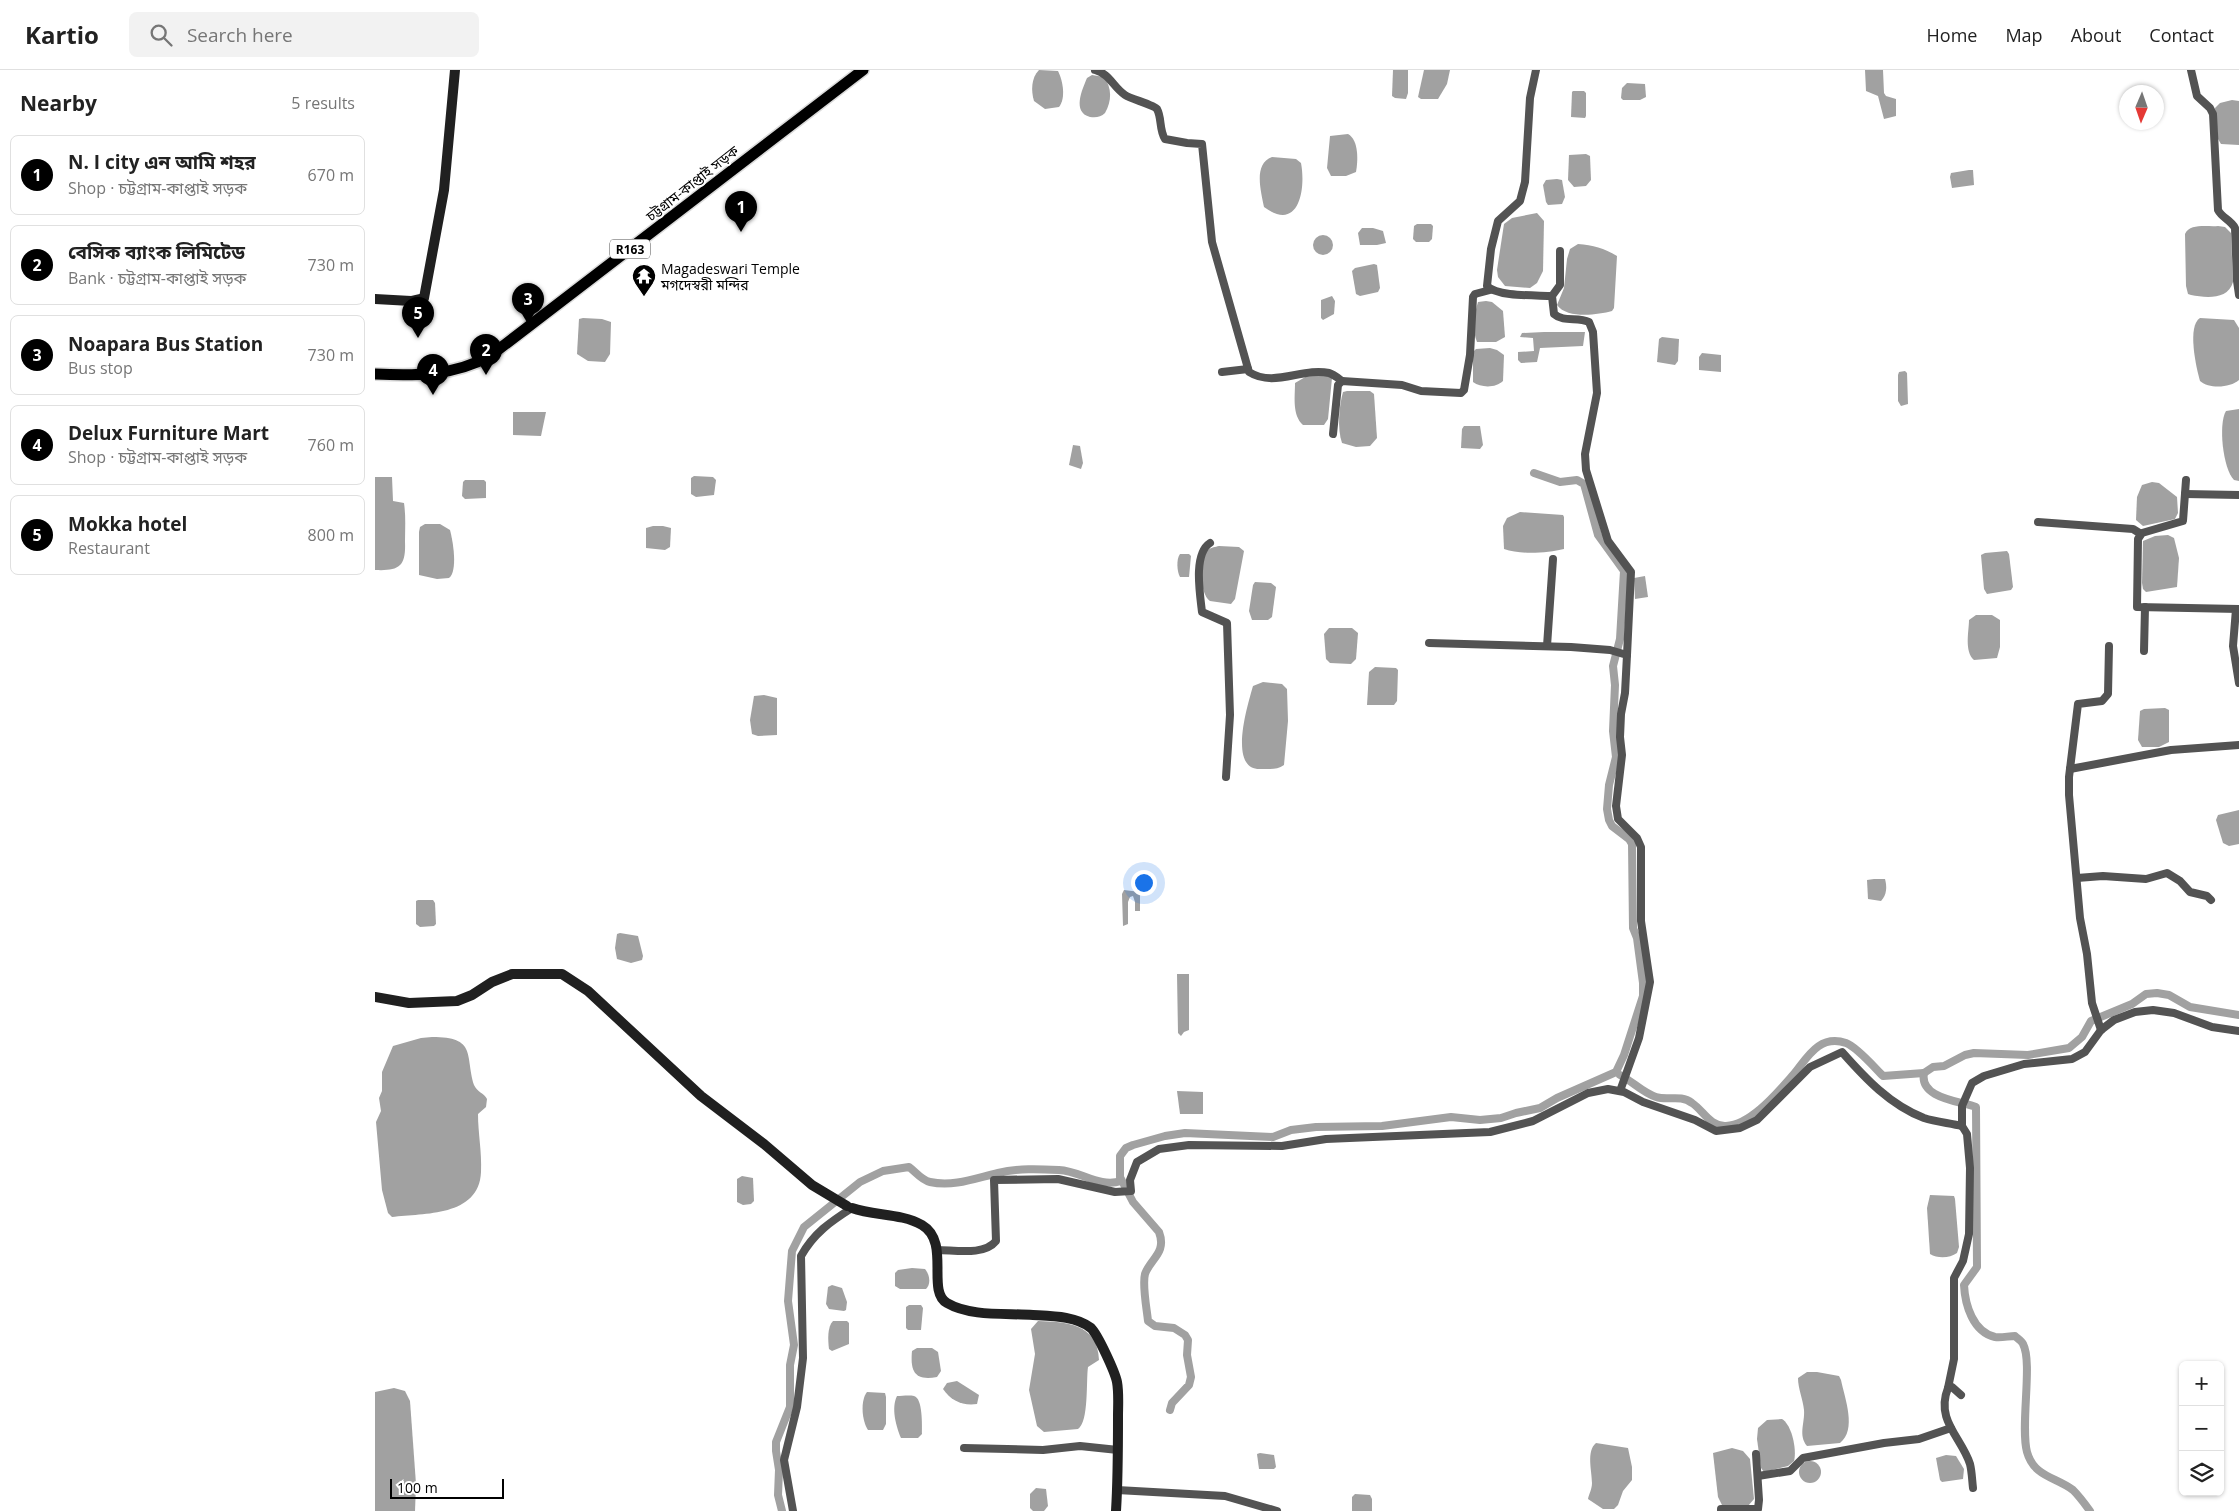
<!DOCTYPE html>
<meta charset="utf-8">
<style>
body{margin:0;font-family:"Open Sans","Noto Sans Bengali",sans-serif;background:#f2f2f2;color:#222}
.controls{position:absolute;right:15px;bottom:15px;display:grid;overflow:hidden;border-radius:8px;box-shadow:0 1px 4px #0004}
.controls button{width:45px;height:45px;display:grid;place-items:center;padding:0;border:0;border-bottom:1px solid #e0e0e0;background:#fff;color:#222;font:25px sans-serif}
.compass{position:absolute;left:1744px;top:15px;width:45px;height:45px;border-radius:50%;background:#fff;box-shadow:0 1px 4px #0004;rotate:182deg}
.scale{position:absolute;left:15px;bottom:12px;width:114px;box-sizing:border-box;padding-left:5px;border:2px solid #000;border-top:0;font-size:14px;line-height:18px;white-space:nowrap;color:#000;-webkit-text-stroke:4px #fff;paint-order:stroke}
.you{position:absolute;left:768px;top:812px;width:18px;height:18px;margin:-12px;border:4px solid #fff;border-radius:50%;background:#1a73e8;box-shadow:0 0 0 8px #1a73e833}
.badge{display:grid;place-items:center;width:32px;height:32px;border-radius:50%;background:#000;color:#fff;font-size:16px;font-weight:700}
.pin{position:absolute;translate:-50% -41px;filter:drop-shadow(0 1px 2px #0008)}
.pin::after{content:'';position:absolute;top:26px;width:18px;height:15px;background:inherit;clip-path:polygon(0 0,100% 0,50% 100%)}
.list{margin:0;padding:0;list-style:none}
h2{display:flex;justify-content:space-between;align-items:center;height:65px;margin:0;padding:0 20px;font-size:21px}
h2 small{font-size:16px;font-weight:400;color:#767676}
.list li{display:grid;grid-template-columns:32px 1fr auto;gap:15px;align-items:center;box-sizing:border-box;height:80px;margin:0 10px 10px;padding:0 10px;border:1px solid #e0e0e0;border-radius:8px}
.list b{display:block;font-size:19px;white-space:nowrap}
.list p{margin:0;font-size:16px;white-space:nowrap;color:#767676}
.list em{font-size:16px;font-style:normal;color:#767676}
.icon{flex:none;width:28px;height:28px;fill:none;stroke:currentColor;stroke-width:2;stroke-linecap:round;stroke-linejoin:round}
.map{position:relative;flex:none;width:1864px;height:1441px;overflow:hidden}
header{display:flex;align-items:center;gap:30px;box-sizing:border-box;height:70px;padding:0 25px;background:#fff;border-bottom:1px solid #e0e0e0}
header strong{font-size:24px}
nav{display:flex;gap:28px;margin-inline-start:auto;font-size:18px}
.search{width:350px;height:45px;background:#f2f2f2;display:flex;align-items:center;gap:12px;box-sizing:border-box;padding:0 18px;border-radius:8px;color:#767676;font-size:19px}
main{display:flex}
aside{flex:1;background:#fff}
.map>svg:first-child{display:block}
.water{fill:#a1a1a1}
.lines{fill:none;stroke-linecap:round;stroke-linejoin:round}
.canal{stroke:#a1a1a1;stroke-width:8}
.primary-casing{stroke:#dbdbdb;stroke-width:14}
.minor{stroke:#535353;stroke-width:8}
.secondary{stroke:#202020;stroke-width:10}
.primary{stroke:#000;stroke-width:11}
.labels{text-anchor:middle;dominant-baseline:central;stroke-width:4;stroke-linejoin:round;paint-order:stroke}
.shield{fill:#fff;stroke:#4c4c4c;stroke-width:1}
.shield-label{font-size:12px;font-weight:bold;fill:#000}
.street-label{font-size:14px;fill:#000;stroke:#fff}
.poi-label{font-size:14px;fill:#000;stroke:#fff;text-anchor:start}
</style>
<header>
<strong>Kartio</strong>
<div class="search"><svg class="icon" aria-label="search" viewBox="0 0 24 24"><circle cx="10" cy="10" r="6"/><path d="M15 15l6 6"/></svg>Search here</div>
<nav><a>Home</a><a>Map</a><a>About</a><a>Contact</a></nav>
</header>
<main>
<aside>
<h2>Nearby<small>5 results</small></h2>
<ul class="list">
<li><span class="badge">1</span><div><b>N. I city এন আমি শহর</b><p>Shop · চট্টগ্রাম-কাপ্তাই সড়ক</p></div><em>670 m</em></li>
<li><span class="badge">2</span><div><b>বেসিক ব্যাংক লিমিটেড</b><p>Bank · চট্টগ্রাম-কাপ্তাই সড়ক</p></div><em>730 m</em></li>
<li><span class="badge">3</span><div><b>Noapara Bus Station</b><p>Bus stop</p></div><em>730 m</em></li>
<li><span class="badge">4</span><div><b>Delux Furniture Mart</b><p>Shop · চট্টগ্রাম-কাপ্তাই সড়ক</p></div><em>760 m</em></li>
<li><span class="badge">5</span><div><b>Mokka hotel</b><p>Restaurant</p></div><em>800 m</em></li>
</ul>
</aside>
<div class="map">
<svg width="1864" height="1441" viewBox="0 0 1864 1441">
<rect width="100%" height="100%" fill="#fff"/>
<g class="water">
<path d="M664,0L683,1C688,11 691,28 684,37L670,39L659,31C656,21 656,8 664,0Z"/>
<path d="M1018,0H1033V23L1031,29L1020,28L1017,26Z"/>
<path d="M1049,0H1075L1072,14L1063,29H1046L1043,27Z"/>
<path d="M1490,0H1508L1509,23L1511,26L1521,29V46L1509,49L1503,26L1491,21Z"/>
<path d="M717,5L729,7C737,18 737,31 730,43C726,47 721,48 715,47C697,42 707,20 712,8Z"/>
<path d="M1252,13L1270,14L1271,27L1265,30H1248L1246,28L1247,18Z"/>
<path d="M1198,21H1209L1211,23V46L1210,48L1196,47L1197,22Z"/>
<path d="M1857,30L1864,31V75L1846,74L1843,69L1840,38L1845,33Z"/>
<path d="M973,64C984,70 983,91 981,102L971,106H956L952,98L955,66Z"/>
<path d="M1211,84L1215,86L1216,110L1211,116L1199,117L1193,110L1194,85Z"/>
<path d="M897,87L921,89L926,93C931,119 924,163 889,137C886,121 878,94 897,87Z"/>
<path d="M1594,100H1598L1599,115L1577,118L1575,107L1576,103Z"/>
<path d="M1182,109L1187,110L1190,127L1187,134L1173,135L1171,132L1168,115L1171,110Z"/>
<path d="M1162,143L1169,151L1168,201L1162,213L1155,218L1130,216L1123,207L1122,200L1129,154L1137,148Z"/>
<path d="M1042,154H1056L1058,156L1057,169L1054,172H1041L1038,169L1039,156Z"/>
<path d="M1843,156L1850,157L1856,163L1858,212C1853,230 1831,228 1816,225L1813,224L1811,216L1810,164C1815,153 1832,157 1843,156Z"/>
<path d="M987,158H998L1008,161L1011,173L1002,175H985L983,163Z"/>
<circle cx="948" cy="175" r="10"/>
<path d="M1203,174C1218,175 1229,178 1242,186L1239,238L1237,241C1222,245 1192,249 1182,235L1189,218L1192,189L1195,179Z"/>
<path d="M999,194L1002,195L1005,218L1003,222L985,226L981,224L977,201L980,198Z"/>
<path d="M957,226L960,231L959,244L948,250L946,248V230Z"/>
<path d="M1111,231L1117,232L1128,241L1130,267L1121,272H1102C1097,261 1099,244 1103,232Z"/>
<path d="M208,248L227,249L236,252L235,284L230,292L213,291L202,284L204,249Z"/>
<path d="M1825,248L1859,250L1864,258V310C1855,318 1834,319 1825,311C1821,297 1812,256 1825,248Z"/>
<path d="M1169,262H1210L1208,276L1165,278L1162,292L1146,293L1143,290V282L1159,281L1158,268L1145,267L1147,263Z"/>
<path d="M1287,267L1304,269L1303,291L1300,295L1282,292L1284,269Z"/>
<path d="M1115,278L1122,280L1129,285L1128,311C1121,318 1106,318 1098,312V282L1101,279Z"/>
<path d="M1327,283L1346,285V302L1324,300V287Z"/>
<path d="M1530,301L1532,303L1533,334L1526,336L1523,331V305L1524,302Z"/>
<path d="M932,306H952L957,308L953,349L949,355H928C917,345 920,327 920,313Z"/>
<path d="M972,321H995L999,324L1002,368L995,376L981,377L967,373C962,359 964,336 968,322Z"/>
<path d="M1864,339V411L1859,410C1848,399 1843,354 1851,341Z"/>
<path d="M138,342H171L166,366L138,365Z"/>
<path d="M1089,356H1105L1108,375L1105,379L1086,378L1087,359Z"/>
<path d="M698,375L705,376L708,393L706,399L694,395Z"/>
<path d="M319,406L338,407L341,410L339,425L321,427L316,424V408Z"/>
<path d="M0,407H17L18,431L29,433C31,447 30,459 30,472C31,497 24,501 0,500Z"/>
<path d="M90,410H109L111,412V428L90,429L87,426L88,412Z"/>
<path d="M1777,412L1784,413L1802,427L1803,443L1800,449L1768,456L1761,450L1762,427L1767,415Z"/>
<path d="M1145,442L1188,445L1189,447V479C1172,483 1146,485 1129,479L1128,456L1132,448Z"/>
<path d="M50,454H65L75,460C78,471 83,501 74,508L62,509L44,505V462L45,457Z"/>
<path d="M288,456L296,458L295,477L290,480L271,478V458L278,456Z"/>
<path d="M1793,465L1799,468L1804,488L1802,517L1771,522L1768,519L1767,513L1768,471L1780,466Z"/>
<path d="M844,476L864,477L869,481L860,529L856,534L835,531C824,523 824,489 833,480C837,477 840,477 844,476Z"/>
<path d="M1632,481L1634,484L1638,517L1636,520L1612,524L1609,519L1606,485L1610,483Z"/>
<path d="M805,484H814L816,486L814,507H805C802,502 801,489 805,484Z"/>
<path d="M1270,506L1273,527L1260,529L1259,508Z"/>
<path d="M880,512L896,513L901,517L897,547L893,550H877L874,541L878,515Z"/>
<path d="M1601,545H1617L1625,550V577L1622,588L1599,590C1589,581 1594,561 1594,550Z"/>
<path d="M954,558H977L983,563L981,589L976,594L955,593L951,589L949,564Z"/>
<path d="M1000,597L1021,598L1023,600L1022,631L1019,635H992L994,602Z"/>
<path d="M888,612L907,614L912,619L913,651L909,695C902,700 895,699 886,699C852,701 873,634 878,616Z"/>
<path d="M389,625L402,628V665L383,666L377,664L375,650L379,626Z"/>
<path d="M1790,638L1794,640V672L1784,677H1767L1763,670L1765,641L1769,639Z"/>
<path d="M1864,740V774L1854,776L1848,773L1841,750L1843,745Z"/>
<path d="M1499,809H1510C1512,816 1512,825 1506,831L1493,829L1492,810Z"/>
<path d="M749,820L765,822V841H760V832L758,826L755,827L753,832V854L748,856L747,824Z"/>
<path d="M43,830H58L60,833L61,854L59,856L45,857L41,854V831Z"/>
<path d="M245,863L263,866L268,886L267,890L256,893L242,889L240,878L242,864Z"/>
<path d="M802,904H814V960L809,962L806,966L803,963Z"/>
<path d="M57,967C102,967 90,985 99,1015C102,1022 109,1023 112,1029L111,1037L103,1044C103,1063 107,1082 106,1102C104,1147 49,1143 17,1147L13,1143L7,1120L1,1052L6,1041L4,1028L7,1021V1002L18,976L46,968Z"/>
<path d="M802,1021L828,1022V1044H805Z"/>
<path d="M367,1106L378,1108L379,1131L376,1134L368,1135L362,1132V1109Z"/>
<path d="M1555,1125L1579,1126L1580,1129L1584,1177L1582,1183C1575,1188 1563,1189 1555,1184L1552,1138Z"/>
<path d="M537,1198L550,1199C555,1205 556,1214 551,1219H525L520,1216V1203L523,1200Z"/>
<path d="M457,1215L467,1218L472,1232L471,1240L469,1241L454,1239L451,1234L453,1217Z"/>
<path d="M534,1235H546L548,1238L546,1260H533L531,1258V1237Z"/>
<path d="M458,1251H472L474,1253V1274L457,1281L454,1279C453,1271 452,1257 458,1251Z"/>
<path d="M663,1251C690,1252 723,1253 724,1290L713,1297C711,1310 714,1352 703,1359L669,1362L662,1356L654,1320L660,1284L656,1259Z"/>
<path d="M542,1278H557L563,1282L566,1301L562,1307C540,1311 535,1302 537,1281Z"/>
<path d="M1432,1302H1442L1464,1306L1466,1310C1470,1329 1482,1360 1465,1373L1432,1376C1423,1365 1430,1353 1429,1340C1428,1329 1423,1319 1423,1308Z"/>
<path d="M582,1311L604,1325L602,1334C588,1336 576,1331 568,1319L572,1313Z"/>
<path d="M19,1318L30,1321L35,1331L41,1414L40,1441H0V1322Z"/>
<path d="M492,1322L510,1323L511,1327V1354L508,1360H493C487,1351 485,1331 492,1322Z"/>
<path d="M522,1326C527,1326 534,1325 539,1326C548,1328 547,1356 547,1364L543,1368H526C521,1356 516,1338 522,1326Z"/>
<path d="M1407,1349C1417,1355 1422,1380 1419,1391L1413,1396L1389,1402L1386,1398L1382,1369L1383,1358L1392,1350Z"/>
<path d="M1221,1373L1253,1378L1257,1397V1410L1248,1421L1243,1435L1239,1439H1228L1213,1429C1214,1424 1217,1419 1217,1413C1217,1401 1211,1381 1221,1373Z"/>
<path d="M1357,1378L1368,1381L1375,1389L1379,1429L1373,1436L1347,1435L1343,1427L1338,1383Z"/>
<path d="M885,1383L899,1385L901,1397L899,1399H884L882,1384Z"/>
<path d="M1571,1385L1581,1386L1589,1399L1588,1409L1567,1412L1565,1410L1561,1388Z"/>
<circle cx="1435" cy="1402" r="11"/>
<path d="M661,1418L671,1419L673,1436L669,1441H658L655,1438V1424Z"/>
<path d="M980,1424L995,1425L997,1429V1441H977V1427Z"/>
</g>
<g class="lines">
<g class="canal">
<path d="M1245,1005C1257,1011 1268,1023 1281,1027C1293,1031 1305,1024 1317,1033C1328,1040 1335,1057 1351,1056C1376,1055 1403,1022 1419,1004C1432,988 1444,964 1471,973C1482,977 1499,997 1508,1006L1549,1003"/>
<path d="M795,1340L797,1333L814,1315L816,1307L812,1285L813,1270L810,1265L799,1258L780,1256L773,1251C772,1240 767,1215 770,1204C775,1189 792,1183 784,1162L758,1132L745,1107V1086L751,1078L758,1075L790,1066L810,1063L898,1067L916,1060L941,1057L1007,1056L1076,1047L1105,1050L1126,1048L1141,1043L1165,1038L1182,1028L1241,1002L1249,985L1268,926V913L1262,868L1258,858L1257,774L1254,769L1237,756L1234,750L1232,739L1234,715L1241,687L1238,661L1240,615L1238,596L1245,569L1249,501L1223,465L1209,414L1202,410L1185,412L1159,403"/>
<path d="M407,1441L403,1425L404,1400L401,1381V1372L415,1337V1295L419,1275L413,1231L417,1181L429,1157L485,1112L508,1101L534,1097C541,1102 546,1110 555,1112C579,1117 601,1108 623,1103C643,1098 664,1099 684,1100C706,1101 724,1118 746,1111"/>
<path d="M1715,1441C1710,1434 1704,1426 1698,1420C1681,1407 1659,1407 1652,1382C1645,1356 1658,1292 1648,1274C1647,1271 1642,1268 1640,1266C1634,1266 1626,1268 1620,1267C1598,1262 1590,1235 1589,1215L1602,1197L1601,1037C1584,1031 1544,1028 1549,1003L1558,997L1569,996L1590,985L1599,983L1653,985L1694,978L1707,967L1716,951L1757,934L1771,924L1782,923L1794,925L1815,937L1864,945"/>
</g>
<g class="primary-casing">
<path id="primary" d="M0,304C41,306 78,306 115,286L488,0"/>
</g>
<g class="minor">
<path d="M720,0C735,4 738,17 750,25C756,29 779,35 782,39C787,48 784,60 790,69L812,73L827,74L837,172L874,302C899,318 928,297 954,303C958,304 963,308 967,311"/>
<path d="M1161,0L1155,28L1150,112L1145,131L1123,151L1116,179L1112,216C1122,227 1162,225 1177,226"/>
<path d="M1816,0L1822,26L1835,38L1838,44L1843,140C1847,148 1856,150 1860,158L1862,211L1864,225"/>
<path d="M1185,181V215L1177,226L1179,244C1189,253 1203,246 1214,252L1218,262L1222,323L1210,384L1211,400L1233,471L1256,502L1252,585"/>
<path d="M847,302L873,299"/>
<path d="M958,364L963,315L967,311L1027,315L1046,321L1086,323L1089,320L1095,285L1098,227L1100,224L1115,220"/>
<path d="M1811,410L1808,451L1767,463L1763,469L1762,537L1864,539"/>
<path d="M1810,424L1864,425"/>
<path d="M1663,452L1758,459L1766,464"/>
<path d="M835,473C818,484 825,524 827,542L852,553L855,645L851,707"/>
<path d="M1861,539L1858,576L1864,613"/>
<path d="M1054,573L1196,577L1235,580L1252,585L1250,623L1246,644L1245,667L1247,685L1241,736L1243,749L1262,768L1266,777V851L1275,912L1264,968L1245,1021"/>
<path d="M1172,576L1178,489"/>
<path d="M1769,581L1770,537"/>
<path d="M1695,699L1796,680L1864,675"/>
<path d="M1702,808L1728,806L1771,809L1792,803L1805,811L1815,822L1832,826L1836,830"/>
<path d="M1726,960L1717,933L1712,884L1705,848L1694,725V707L1703,634L1727,631L1733,624L1734,576"/>
<path d="M562,1180C580,1180 609,1186 621,1171L619,1110L683,1109L740,1122L756,1121L755,1110L762,1092L784,1079L814,1075L907,1076L951,1069L1115,1062L1158,1051L1213,1023L1233,1019L1249,1022L1268,1032L1320,1050L1341,1061L1365,1058L1382,1050L1435,997L1467,982C1490,1008 1515,1035 1549,1048C1561,1052 1575,1053 1587,1056V1036L1597,1013L1609,1006L1649,994L1697,989L1710,982L1726,960L1739,950L1760,942L1778,940L1799,943L1837,957L1864,961"/>
<path d="M1573,1318L1579,1289V1208L1588,1191L1594,1164L1595,1098L1592,1064L1587,1056"/>
<path d="M1586,1325L1577,1317L1573,1318C1560,1350 1587,1368 1595,1394C1597,1402 1597,1410 1598,1418"/>
<path d="M589,1378L668,1380L705,1376L743,1380"/>
<path d="M1383,1406L1415,1401L1428,1388L1509,1373L1544,1369L1576,1358"/>
<path d="M742,1420L850,1426L902,1441"/>
<path d="M418,1441L409,1390L422,1337L428,1288L426,1186C439,1163 455,1152 477,1138"/>
<path d="M1346,1441V1439H1383L1384,1430L1381,1384"/>
</g>
<g class="secondary">
<path d="M0,229L36,231L49,228L69,120L80,0"/>
<path d="M0,927L34,933L82,931L97,925L117,912L137,904H187L213,921L326,1026L389,1074L437,1115L472,1136"/>
<path d="M477,1138C499,1146 526,1143 547,1155C576,1172 551,1221 572,1233C596,1247 631,1243 658,1245C676,1246 701,1246 716,1258C723,1265 740,1302 742,1312C744,1323 743,1336 743,1346C743,1378 743,1409 741,1441"/>
</g>
<use href="#primary" class="primary"/>
</g>
<defs>
<g id="temple-pin" transform="scale(1.25)"><path d="M0 17L-7.5 6A9.5 9.5 0 1 1 7.5 6Z" fill="#000" stroke="#fff"/><path d="M0-6L5-2H3V0L6.5 2.5H4V6H1.5V3h-3V6H-4V2.5H-6.5L-3 0V-2H-5Z" fill="#fff"/></g>
</defs>
<g fill-rule="evenodd">
<use href="#temple-pin" x="269" y="206"/>
</g>
<g class="labels">
<rect class="shield" x="235" y="169.5" width="40" height="19" rx="4"/>
<g class="shield-label">
<text x="255" y="179">R163</text>
</g>
<g class="street-label">
<text transform="translate(317 113) rotate(-38)">চট্টগ্রাম-কাপ্তাই সড়ক</text>
</g>
<g class="poi-label">
<text x="286" y="198">Magadeswari Temple<tspan x="286" dy="16">মগদেস্বরী মন্দির</tspan></text>
</g>
</g>
</svg>
<div class="controls">
<button>+</button>
<button>−</button>
<button><svg class="icon" aria-label="layers" viewBox="0 0 24 24"><path d="M12 4l9 5-9 5-9-5zM3 14l9 5 9-5"/></svg></button>
</div>
<svg class="compass" viewBox="-18 -18 36 36"><path d="M0-13l5 13h-10z" fill="#e53935"/><path d="M0 13l5-13h-10z" fill="#767676"/></svg>
<div class="scale">100 m</div>
<div class="you"></div>
<div class="pin badge" style="left:366px;top:162px">1</div>
<div class="pin badge" style="left:111px;top:305px">2</div>
<div class="pin badge" style="left:153px;top:254px">3</div>
<div class="pin badge" style="left:58px;top:325px">4</div>
<div class="pin badge" style="left:43px;top:268px">5</div>
</div>
</main>
